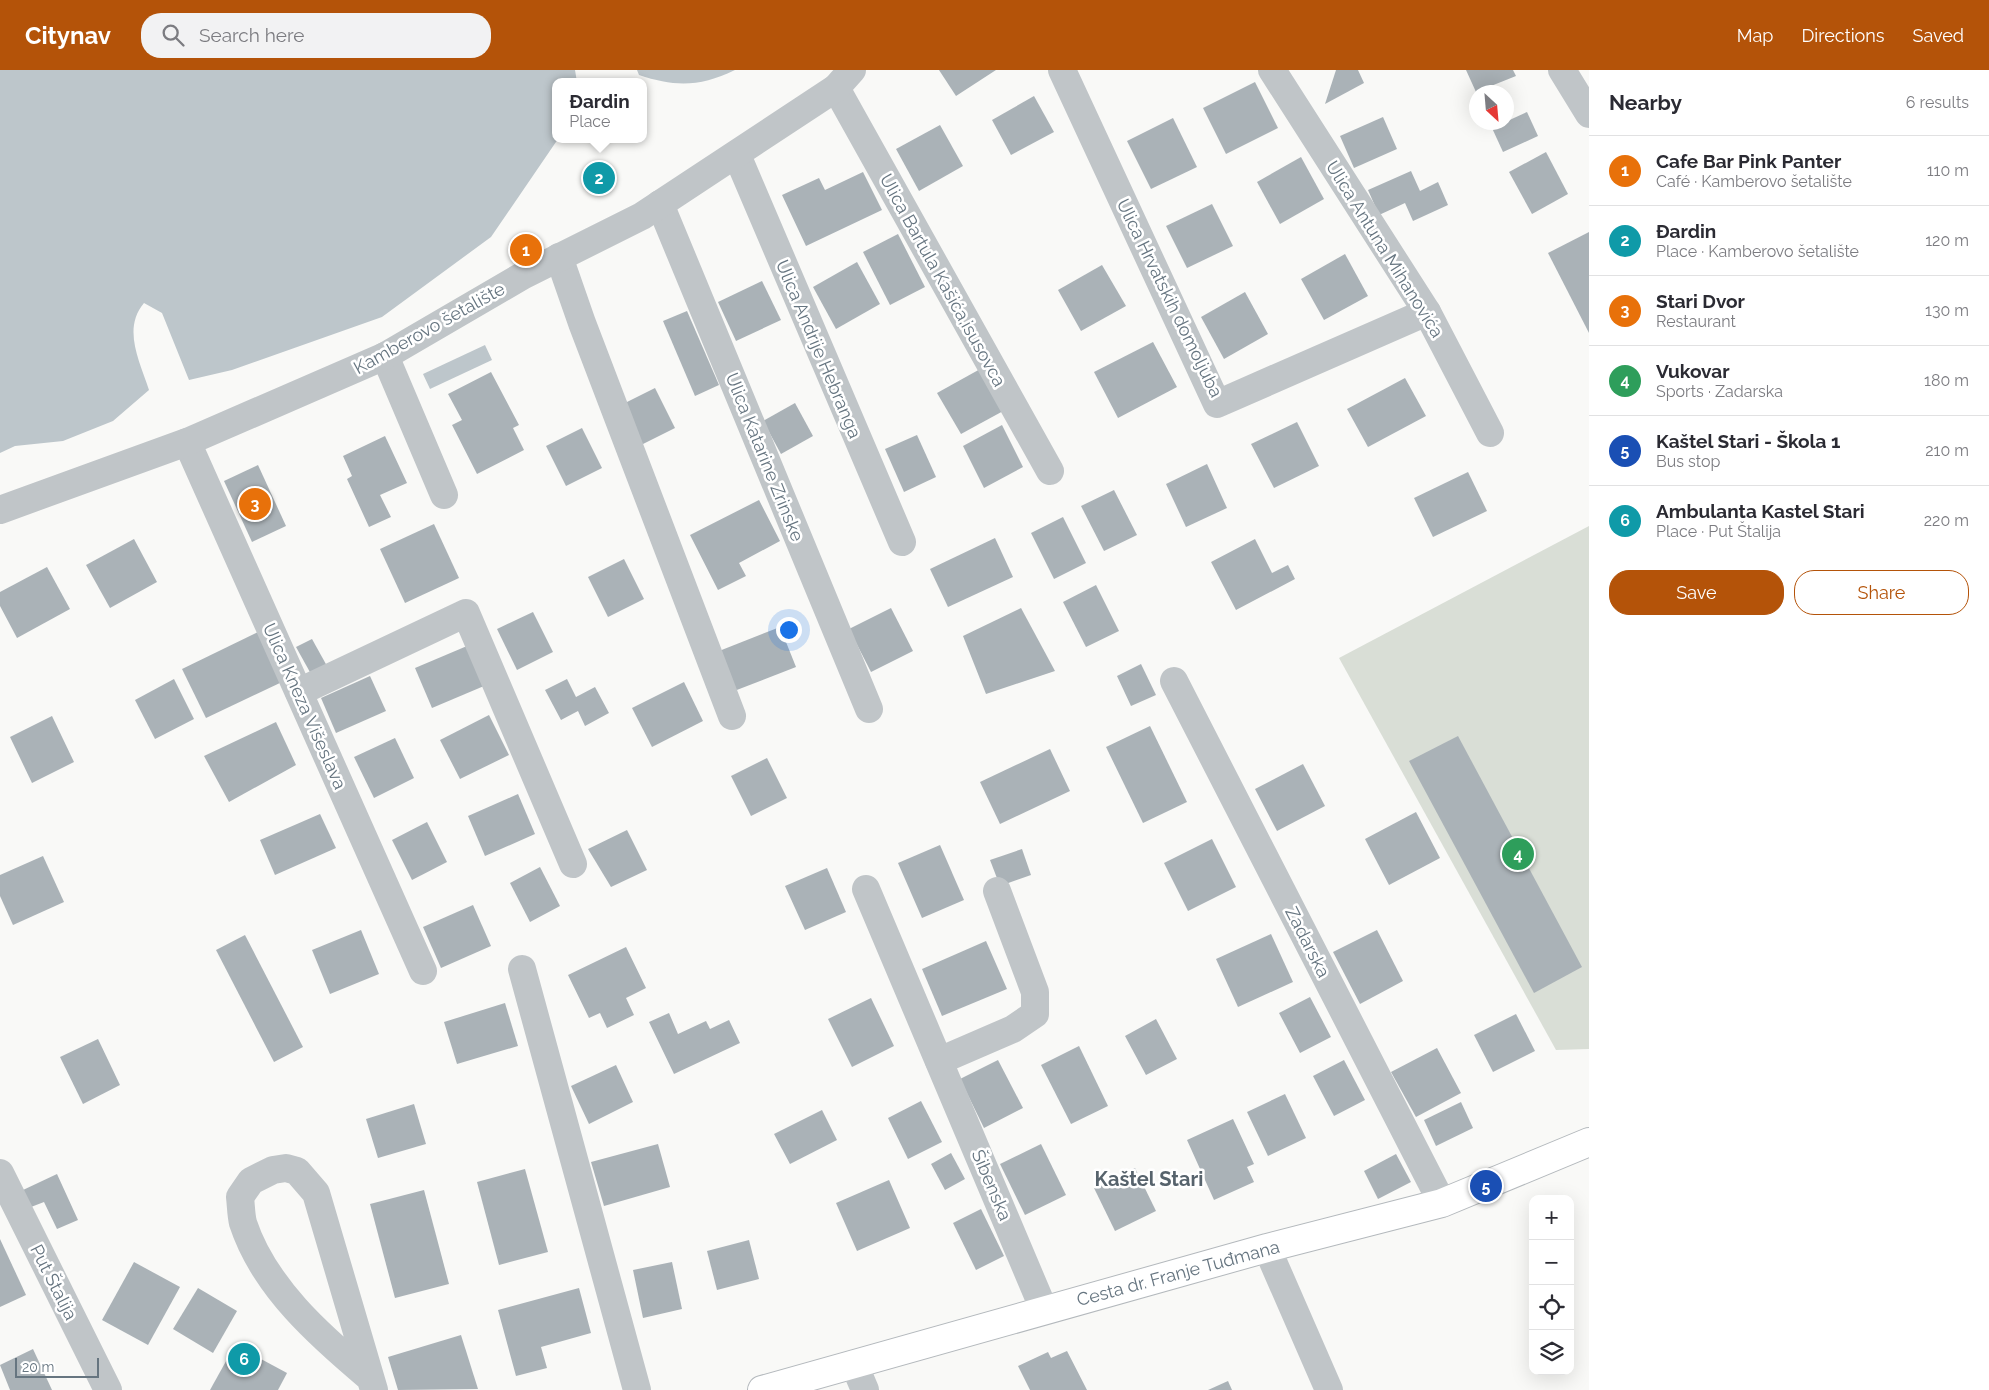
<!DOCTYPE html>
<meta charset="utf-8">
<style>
body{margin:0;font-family:Raleway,sans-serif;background:#f2f2f3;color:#2b2b33}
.controls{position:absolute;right:15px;bottom:15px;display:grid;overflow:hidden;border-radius:10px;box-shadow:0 5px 20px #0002}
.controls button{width:45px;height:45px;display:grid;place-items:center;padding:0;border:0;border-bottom:1px solid #e1e1e2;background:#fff;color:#2b2b33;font:25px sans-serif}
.compass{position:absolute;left:1469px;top:15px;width:45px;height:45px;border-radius:50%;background:#fff;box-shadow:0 5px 20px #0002;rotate:154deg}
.scale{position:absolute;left:15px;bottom:12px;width:84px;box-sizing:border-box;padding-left:5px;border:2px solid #667580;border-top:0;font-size:14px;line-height:18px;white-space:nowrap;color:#667580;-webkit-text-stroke:4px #fff;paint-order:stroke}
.you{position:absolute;left:788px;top:559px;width:18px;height:18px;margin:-12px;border:4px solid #fff;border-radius:50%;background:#1a73e8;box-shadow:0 0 0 8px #1a73e833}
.badge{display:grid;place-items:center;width:32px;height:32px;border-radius:50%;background:#b45309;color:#fff;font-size:16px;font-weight:700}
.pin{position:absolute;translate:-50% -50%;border:2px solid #fff;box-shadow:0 1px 5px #0006}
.popup{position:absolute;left:552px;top:8px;width:95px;height:65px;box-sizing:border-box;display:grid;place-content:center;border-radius:10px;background:#fff;filter:drop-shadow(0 1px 4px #0005);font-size:16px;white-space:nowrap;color:#7c7c81}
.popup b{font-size:19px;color:#2b2b33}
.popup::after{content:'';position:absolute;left:50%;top:100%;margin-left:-10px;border:10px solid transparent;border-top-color:#fff}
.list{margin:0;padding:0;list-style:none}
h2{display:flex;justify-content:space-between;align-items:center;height:65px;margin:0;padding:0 20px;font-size:21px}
h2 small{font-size:16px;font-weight:400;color:#7c7c81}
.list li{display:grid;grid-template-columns:32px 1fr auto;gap:15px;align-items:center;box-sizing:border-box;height:70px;padding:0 20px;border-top:1px solid #e1e1e2}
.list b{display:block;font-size:19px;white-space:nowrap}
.list p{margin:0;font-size:16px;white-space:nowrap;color:#7c7c81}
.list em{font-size:16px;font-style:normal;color:#7c7c81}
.actions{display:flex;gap:10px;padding:15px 20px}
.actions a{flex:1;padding:11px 0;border:1px solid #b45309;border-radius:20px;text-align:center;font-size:18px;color:#b45309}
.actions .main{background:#b45309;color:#fff}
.icon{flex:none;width:28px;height:28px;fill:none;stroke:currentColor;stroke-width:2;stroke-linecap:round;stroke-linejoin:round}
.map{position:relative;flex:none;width:1589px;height:1320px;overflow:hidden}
header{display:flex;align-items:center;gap:30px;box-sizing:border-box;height:70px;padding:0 25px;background:#b45309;color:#fff}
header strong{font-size:24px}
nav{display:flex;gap:28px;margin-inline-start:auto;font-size:18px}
.search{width:350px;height:45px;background:#f2f2f3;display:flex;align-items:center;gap:12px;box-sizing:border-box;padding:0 18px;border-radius:20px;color:#7c7c81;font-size:19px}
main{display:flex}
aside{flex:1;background:#fff}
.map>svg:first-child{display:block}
.green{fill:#d9ded6}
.water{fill:#bdc6cb}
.building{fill:#aab2b7}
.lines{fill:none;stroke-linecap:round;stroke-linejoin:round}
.major-casing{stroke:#b4b9bd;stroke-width:30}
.minor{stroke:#c0c5c8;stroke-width:28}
.major{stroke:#fff;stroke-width:28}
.labels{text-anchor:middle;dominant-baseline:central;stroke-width:5;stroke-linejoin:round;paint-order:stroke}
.street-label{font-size:18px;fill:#667580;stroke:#fff}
.quarter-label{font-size:20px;font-weight:bold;fill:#57636c;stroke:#fff}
</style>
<header>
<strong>Citynav</strong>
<div class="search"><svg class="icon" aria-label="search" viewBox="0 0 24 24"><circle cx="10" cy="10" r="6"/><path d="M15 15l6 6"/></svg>Search here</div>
<nav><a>Map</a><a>Directions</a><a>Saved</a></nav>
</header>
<main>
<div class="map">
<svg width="1589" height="1320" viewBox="0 0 1589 1320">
<rect width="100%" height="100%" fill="#f9f9f7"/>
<path class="green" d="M1589,456V979L1556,980L1339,588Z"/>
<g class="water">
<path d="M0,0H575L577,12H555V69H558L491,167L382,247L232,300L189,310L162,243L144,233C122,259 140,292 149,320L113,351L63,371L15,376L0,383Z"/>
<path d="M637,0H735C700,17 675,17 639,5Z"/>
<path d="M485,275L492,290L430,319L423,304Z"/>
</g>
<g class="building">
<path d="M939,0H996L956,26Z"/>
<path d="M1336,0H1358L1364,13L1325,34Z"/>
<path d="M1466,0H1513L1516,6L1476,22Z"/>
<path d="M1255,12L1278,58L1226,84L1203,38Z"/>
<path d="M1034,26L1054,62L1011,85L992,50Z"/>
<path d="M1527,42L1538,66L1503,82L1492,58Z"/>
<path d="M1383,47L1397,79L1354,98L1340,66Z"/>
<path d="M1173,48L1197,97L1151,119L1127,71Z"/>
<path d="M940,55L963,96L919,121L896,79Z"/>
<path d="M1546,82L1568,124L1532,144L1509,102Z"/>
<path d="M1301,87L1324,129L1280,154L1257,112Z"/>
<path d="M1411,101L1420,121L1438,112L1448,135L1413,151L1405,133L1379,145L1368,120Z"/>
<path d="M863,102L882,140L806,176L782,125L819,108L825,120Z"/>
<path d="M1212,134L1233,176L1187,198L1166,156Z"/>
<path d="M1589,162V263L1548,183Z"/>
<path d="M898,164L925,217L890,235L863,182Z"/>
<path d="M1345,184L1368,226L1324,250L1301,209Z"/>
<path d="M857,192L880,234L836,259L813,217Z"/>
<path d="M1102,195L1126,236L1081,261L1058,220Z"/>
<path d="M762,211L781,250L736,271L718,232Z"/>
<path d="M1245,222L1268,264L1224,289L1201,247Z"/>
<path d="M687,241L719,315L695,326L663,251Z"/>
<path d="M1153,272L1177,317L1118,348L1094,302Z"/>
<path d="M982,298L1005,340L961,364L937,323Z"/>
<path d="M491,302L519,355L513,358L524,380L477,404L452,355L462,350L448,324Z"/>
<path d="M1405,308L1426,346L1368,377L1347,339Z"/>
<path d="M655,318L675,358L639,376L619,336Z"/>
<path d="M795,333L813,366L781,384L763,351Z"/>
<path d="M1297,352L1319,396L1274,418L1251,374Z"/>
<path d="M1002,355L1023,397L984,418L963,376Z"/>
<path d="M582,358L602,398L566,416L546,376Z"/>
<path d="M917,365L936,407L904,422L885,379Z"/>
<path d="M385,366L407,413L380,425L391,447L369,457L347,409L352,406L343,386Z"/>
<path d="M1207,394L1227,438L1186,457L1166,414Z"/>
<path d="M258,395L286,456L252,472L224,411Z"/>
<path d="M1468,402L1487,441L1433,467L1414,428Z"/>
<path d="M1114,420L1137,465L1104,481L1081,436Z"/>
<path d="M759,430L780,471L739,493L746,506L718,520L690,465Z"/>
<path d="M1063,447L1086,493L1054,509L1031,463Z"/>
<path d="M434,454L459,508L405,533L380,479Z"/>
<path d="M995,468L1013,507L948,537L930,499Z"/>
<path d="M134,469L157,512L110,538L86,495Z"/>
<path d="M1255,469L1272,503L1288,495L1295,509L1236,540L1211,492Z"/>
<path d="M624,489L644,529L608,547L588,507Z"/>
<path d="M47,497L70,539L17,568L0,536V522Z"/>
<path d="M1096,515L1119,561L1086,577L1063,532Z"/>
<path d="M891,538L913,581L871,602L849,559Z"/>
<path d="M1021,538L1055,601L986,624L963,566Z"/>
<path d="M533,542L553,582L517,600L497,559Z"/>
<path d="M780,557L796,597L729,623L714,583Z"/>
<path d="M258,562L282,612L206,648L182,599Z"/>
<path d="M312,569L327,596L311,604L296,577Z"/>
<path d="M467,576L484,616L432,638L415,598Z"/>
<path d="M1141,594L1156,625L1131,636L1117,606Z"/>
<path d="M370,606L386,641L336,663L321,628Z"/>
<path d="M174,609L194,649L155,669L135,630Z"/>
<path d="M567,609L576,627L595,617L609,643L585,656L578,641L561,650L545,620Z"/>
<path d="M684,612L703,651L652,677L632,638Z"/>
<path d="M489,645L509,685L460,709L440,670Z"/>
<path d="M52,646L74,692L32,713L10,667Z"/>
<path d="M276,652L296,695L229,732L204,686Z"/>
<path d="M1150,656L1187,732L1143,753L1106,677Z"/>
<path d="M1458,666L1582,897L1534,923L1409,691Z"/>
<path d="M395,668L414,708L374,728L354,687Z"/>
<path d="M1050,679L1070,721L1000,754L980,712Z"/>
<path d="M767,688L787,728L751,746L731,706Z"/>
<path d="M1303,694L1325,736L1277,761L1255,719Z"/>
<path d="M518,724L535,764L485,786L468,746Z"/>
<path d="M1416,742L1440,788L1389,815L1365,769Z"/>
<path d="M320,744L336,778L275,805L260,770Z"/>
<path d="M427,752L447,792L412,810L392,770Z"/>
<path d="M627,760L647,800L611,817L588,779Z"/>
<path d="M1212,769L1236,817L1188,841L1164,793Z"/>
<path d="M940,775L964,830L922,848L898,793Z"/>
<path d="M1022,779L1031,805L1000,816L990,790Z"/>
<path d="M43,786L64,832L13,855L0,826V805Z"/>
<path d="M540,797L560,836L530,852L510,813Z"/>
<path d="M827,798L846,842L805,860L785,816Z"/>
<path d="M473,835L491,876L441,898L423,857Z"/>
<path d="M361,860L379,904L330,924L312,880Z"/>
<path d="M1377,860L1403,911L1360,934L1333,882Z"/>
<path d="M1271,864L1293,912L1238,937L1216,889Z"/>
<path d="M245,865L303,977L274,992L216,880Z"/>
<path d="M986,871L1007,919L942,946L922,899Z"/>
<path d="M626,877L646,918L626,928L634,945L607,958L600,943L589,948L568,905Z"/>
<path d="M1310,927L1331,967L1300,983L1279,943Z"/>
<path d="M871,928L894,976L852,997L828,949Z"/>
<path d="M505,933L518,976L457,994L444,952Z"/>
<path d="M669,943L678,964L706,951L710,959L729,950L740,973L674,1004L649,952Z"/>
<path d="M1516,944L1535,981L1493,1002L1474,965Z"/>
<path d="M1156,949L1177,989L1146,1005L1125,966Z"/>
<path d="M98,969L120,1015L83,1034L60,987Z"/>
<path d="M1079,976L1108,1036L1071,1054L1041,995Z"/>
<path d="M1437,978L1461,1023L1416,1047L1391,1002Z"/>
<path d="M998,990L1023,1038L984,1058L960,1009Z"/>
<path d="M1344,990L1365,1030L1334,1046L1313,1006Z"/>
<path d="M616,995L633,1032L589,1054L571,1016Z"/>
<path d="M1285,1024L1306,1068L1268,1086L1247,1042Z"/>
<path d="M921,1031L942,1072L908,1089L888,1048Z"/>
<path d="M1461,1032L1473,1058L1436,1076L1424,1050Z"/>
<path d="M414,1034L426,1074L378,1088L366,1049Z"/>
<path d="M822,1040L837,1070L790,1094L774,1064Z"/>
<path d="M1233,1049L1254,1094L1247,1097L1254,1112L1214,1130L1187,1070Z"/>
<path d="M658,1074L670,1117L604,1136L591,1092Z"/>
<path d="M1041,1074L1066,1125L1025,1145L1000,1094Z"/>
<path d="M951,1083L965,1109L945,1120L931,1094Z"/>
<path d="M1396,1084L1411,1112L1378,1129L1364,1101Z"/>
<path d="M1135,1098L1156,1141L1115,1161L1094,1118Z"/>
<path d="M525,1099L548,1182L499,1195L477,1112Z"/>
<path d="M57,1104L78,1150L57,1159L44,1132L31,1137L23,1120Z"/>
<path d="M889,1110L910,1158L857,1181L836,1133Z"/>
<path d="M424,1120L449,1214L395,1228L370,1134Z"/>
<path d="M981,1139L1004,1186L976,1200L953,1153Z"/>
<path d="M0,1169L26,1225L0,1237Z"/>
<path d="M749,1170L759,1209L717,1220L707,1181Z"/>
<path d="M134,1192L180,1217L148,1275L102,1250Z"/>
<path d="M672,1192L682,1239L643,1248L633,1200Z"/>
<path d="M198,1218L237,1241L213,1283L173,1259Z"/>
<path d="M579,1218L591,1263L541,1277L547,1298L516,1306L498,1240Z"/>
<path d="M461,1265L478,1319L398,1320L388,1287Z"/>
<path d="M235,1275L287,1303L278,1320H210Z"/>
<path d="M33,1279L52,1320H10L0,1295Z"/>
<path d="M1067,1281L1087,1320H1030L1018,1296L1048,1282L1051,1288Z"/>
<path d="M1228,1311L1232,1320H1208Z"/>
</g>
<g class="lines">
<g class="major-casing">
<path id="major" d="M762,1320L1267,1178L1442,1133L1589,1072"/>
</g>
<g class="minor">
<path d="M1062,0L1217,334L1427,242"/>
<path d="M1272,0L1427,242L1490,363"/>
<path d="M1562,0L1589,44"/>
<path d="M836,18L1050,401"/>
<path d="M737,85L902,472"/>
<path d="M660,134L869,639"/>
<path d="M559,187L582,253L732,646"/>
<path d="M385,286L444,425"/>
<path d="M187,372L423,901"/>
<path d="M0,440L187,372L385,286L524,205L642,146L836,18L852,0"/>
<path d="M1174,611L1442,1133"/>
<path d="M299,622L466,543L573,794"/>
<path d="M866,819L1044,1240"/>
<path d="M522,899L637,1320"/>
<path d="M939,991L1013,959L1035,944V922L997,821"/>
<path d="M0,1103L108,1320"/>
<path d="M1267,1178L1329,1320"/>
<path d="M854,1294L865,1320"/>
<path d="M370,1308C320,1266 264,1217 243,1153C241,1145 241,1135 240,1127L251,1111L273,1100L286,1098L297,1101L316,1123L374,1320"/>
</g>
<use href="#major" class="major"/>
</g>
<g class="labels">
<g class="street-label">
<text transform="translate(1385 179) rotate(58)">Ulica Antuna Mihanovića</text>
<text transform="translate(943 210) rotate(61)">Ulica Bartula Kašića,isusovca</text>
<text transform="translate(1170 228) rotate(64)">Ulica Hrvatskih domoljuba</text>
<text transform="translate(429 258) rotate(-29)">Kamberovo šetalište</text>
<text transform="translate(819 279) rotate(67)">Ulica Andrije Hebranga</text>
<text transform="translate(765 387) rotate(68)">Ulica Katarine Zrinske</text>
<text transform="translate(305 636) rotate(66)">Ulica Kneza Višeslava</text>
<text transform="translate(1308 872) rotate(63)">Zadarska</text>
<text transform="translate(992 1115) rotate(67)">Šibenska</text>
<text transform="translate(1178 1203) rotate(-15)">Cesta dr. Franje Tuđmana</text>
<text transform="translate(54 1212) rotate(63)">Put Štalija</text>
</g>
<g class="quarter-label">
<text x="1149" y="1109">Kaštel Stari</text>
</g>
</g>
</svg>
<div class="controls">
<button>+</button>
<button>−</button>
<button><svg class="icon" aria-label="locate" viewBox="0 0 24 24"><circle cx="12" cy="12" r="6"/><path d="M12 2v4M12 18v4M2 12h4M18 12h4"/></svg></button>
<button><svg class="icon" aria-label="layers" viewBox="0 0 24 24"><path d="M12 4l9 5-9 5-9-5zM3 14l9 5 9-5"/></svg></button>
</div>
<svg class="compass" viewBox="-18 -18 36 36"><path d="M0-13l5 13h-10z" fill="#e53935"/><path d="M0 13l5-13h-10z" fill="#7c7c81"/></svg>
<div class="scale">20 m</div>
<div class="you"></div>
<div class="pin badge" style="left:526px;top:180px;background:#e8710a">1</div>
<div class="pin badge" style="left:599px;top:108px;background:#0f9aa8">2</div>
<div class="popup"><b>Đardin</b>Place</div>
<div class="pin badge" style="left:255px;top:434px;background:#e8710a">3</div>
<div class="pin badge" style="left:1518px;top:784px;background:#2e9e5b">4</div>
<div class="pin badge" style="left:1486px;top:1116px;background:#1a4fb4">5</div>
<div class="pin badge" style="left:244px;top:1289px;background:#0f9aa8">6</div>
</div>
<aside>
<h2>Nearby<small>6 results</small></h2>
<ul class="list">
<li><span class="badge" style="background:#e8710a">1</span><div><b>Cafe Bar Pink Panter</b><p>Café · Kamberovo šetalište</p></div><em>110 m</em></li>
<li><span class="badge" style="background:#0f9aa8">2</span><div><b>Đardin</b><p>Place · Kamberovo šetalište</p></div><em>120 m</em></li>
<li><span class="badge" style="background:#e8710a">3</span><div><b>Stari Dvor</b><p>Restaurant</p></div><em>130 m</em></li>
<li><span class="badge" style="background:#2e9e5b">4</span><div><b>Vukovar</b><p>Sports · Zadarska</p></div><em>180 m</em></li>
<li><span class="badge" style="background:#1a4fb4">5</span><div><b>Kaštel Stari - Škola 1</b><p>Bus stop</p></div><em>210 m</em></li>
<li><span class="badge" style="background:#0f9aa8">6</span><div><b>Ambulanta Kastel Stari</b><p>Place · Put Štalija</p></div><em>220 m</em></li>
</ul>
<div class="actions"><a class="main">Save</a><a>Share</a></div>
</aside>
</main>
